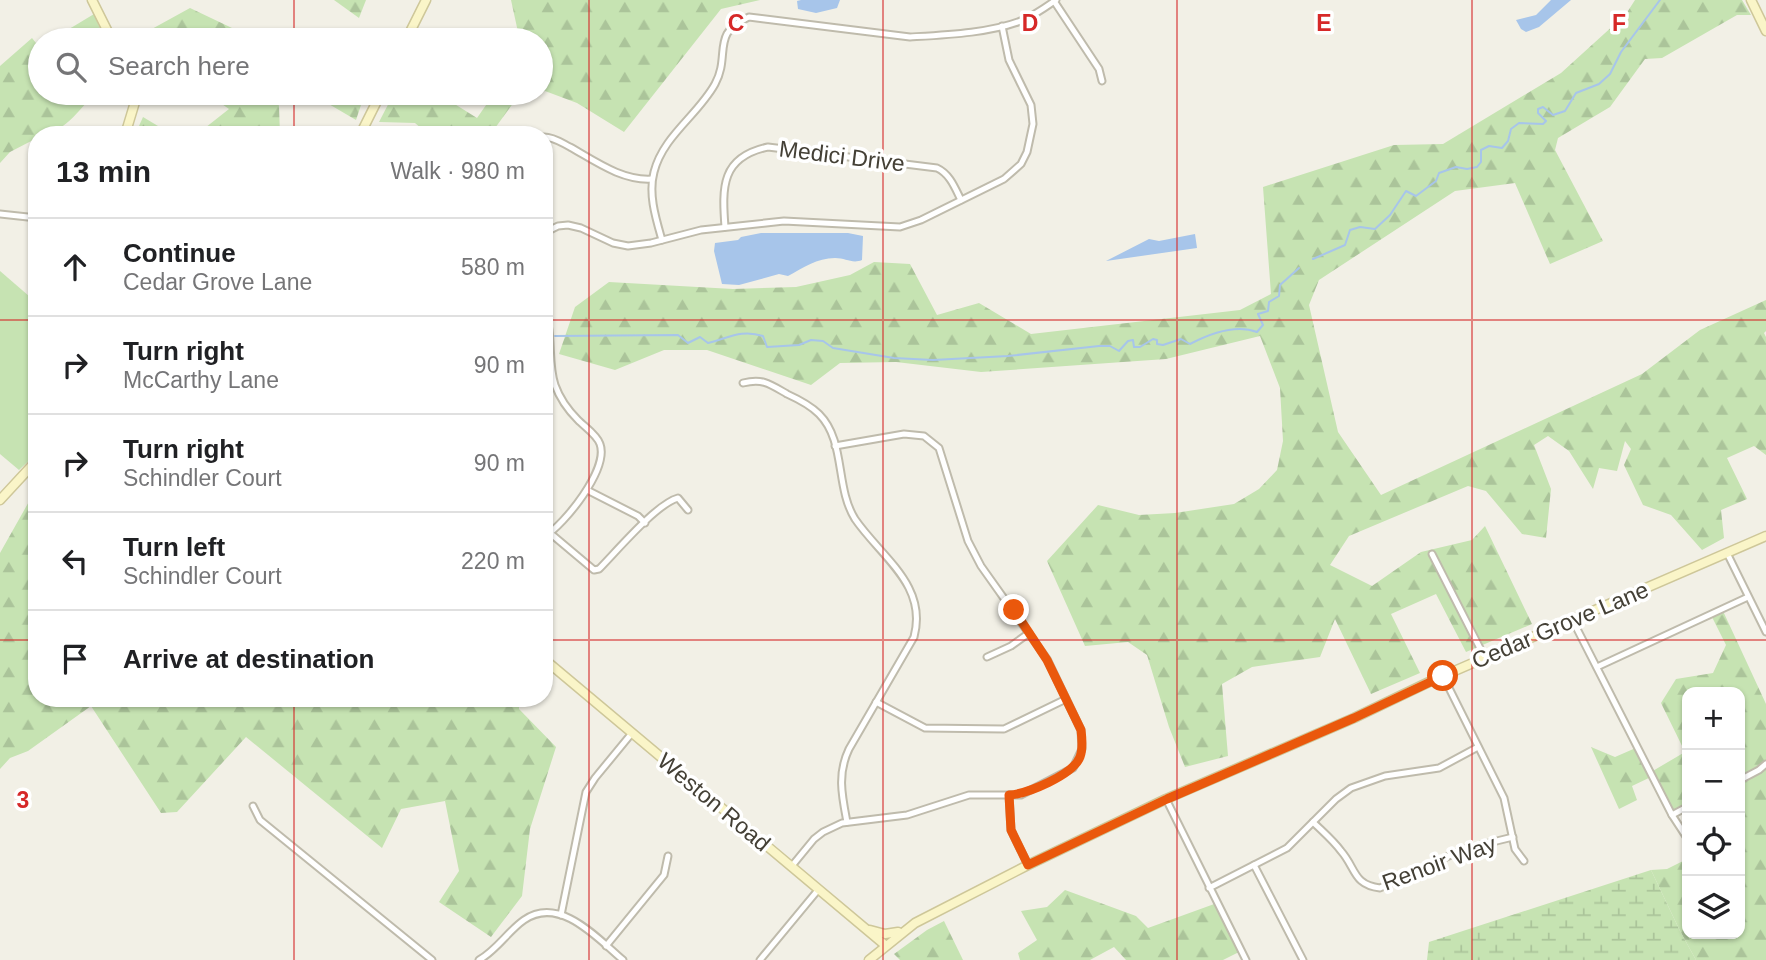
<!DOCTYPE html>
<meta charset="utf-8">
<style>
body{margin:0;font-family:Arial,sans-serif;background:#f2f2f2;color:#202124}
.controls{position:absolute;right:21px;bottom:21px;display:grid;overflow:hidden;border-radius:14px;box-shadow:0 2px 5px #0004}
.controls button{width:63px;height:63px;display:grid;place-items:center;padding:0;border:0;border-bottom:2px solid #e0e0e0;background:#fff;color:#202124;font:35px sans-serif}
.stop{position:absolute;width:21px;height:21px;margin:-16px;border:5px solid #ea580c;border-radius:50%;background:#fff}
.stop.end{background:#ea580c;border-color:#fff;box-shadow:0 2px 7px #0008}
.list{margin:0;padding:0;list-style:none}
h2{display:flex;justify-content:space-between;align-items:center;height:91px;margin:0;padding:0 28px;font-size:30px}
h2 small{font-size:23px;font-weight:400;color:#757577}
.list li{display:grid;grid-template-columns:46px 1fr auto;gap:21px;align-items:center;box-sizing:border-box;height:98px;padding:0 28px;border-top:2px solid #e0e0e0}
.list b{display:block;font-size:26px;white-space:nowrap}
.list p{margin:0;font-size:23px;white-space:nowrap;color:#757577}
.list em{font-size:23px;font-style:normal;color:#757577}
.icon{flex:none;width:38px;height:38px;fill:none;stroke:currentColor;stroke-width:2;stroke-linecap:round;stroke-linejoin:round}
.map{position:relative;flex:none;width:1766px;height:960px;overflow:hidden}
.search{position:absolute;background:#fff;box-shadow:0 2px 5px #0004;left:28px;top:28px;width:525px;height:77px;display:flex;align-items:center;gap:18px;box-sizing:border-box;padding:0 24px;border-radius:38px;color:#757577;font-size:26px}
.panel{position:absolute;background:#fff;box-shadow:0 2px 5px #0004;left:28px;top:126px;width:525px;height:581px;border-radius:28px}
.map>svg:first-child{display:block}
.forest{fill:url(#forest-firs)}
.wetland{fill:url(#wetland-marsh)}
.park{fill:#c6e3b2}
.water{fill:#a7c5ea}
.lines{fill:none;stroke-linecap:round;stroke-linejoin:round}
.stream{stroke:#a7c5ea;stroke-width:2}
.street-casing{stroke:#bfbbac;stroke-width:9}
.secondary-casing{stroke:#cec799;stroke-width:11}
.street{stroke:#fff;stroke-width:5}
.secondary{stroke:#faf5c8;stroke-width:8}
.route{stroke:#ea580c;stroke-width:9}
.grid{fill:none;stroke:#d62828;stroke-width:2;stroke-opacity:0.55}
.labels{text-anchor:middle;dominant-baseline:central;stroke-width:7;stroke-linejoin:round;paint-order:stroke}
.street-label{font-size:23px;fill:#444036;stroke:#fff}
.grid-label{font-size:23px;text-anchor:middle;font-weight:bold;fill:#d62828;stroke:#fff;stroke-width:7;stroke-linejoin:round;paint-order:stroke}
</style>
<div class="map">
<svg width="1766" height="960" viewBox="0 0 1766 960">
<defs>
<pattern id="forest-firs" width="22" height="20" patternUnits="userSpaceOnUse" patternTransform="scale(1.75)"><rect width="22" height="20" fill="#c6e3b2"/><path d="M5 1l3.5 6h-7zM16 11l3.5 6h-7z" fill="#abc49a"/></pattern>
<pattern id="wetland-marsh" width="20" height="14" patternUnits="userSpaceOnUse" patternTransform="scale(1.75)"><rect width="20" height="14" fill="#c6e3b2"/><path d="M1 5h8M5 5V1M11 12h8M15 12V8" fill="none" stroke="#abc49a"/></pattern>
</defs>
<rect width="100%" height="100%" fill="#f2f0e6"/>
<!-- forest -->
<g class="forest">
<path d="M334,0H366L359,18Z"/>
<path d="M511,0H760L721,9L624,132L577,103L545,91L541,92V40H512L518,32Z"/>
<path d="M1635,0H1742L1751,15H1737L1662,58L1645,59L1610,107L1558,138L1555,150L1603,241L1550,264L1515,183L1455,191L1319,280L1309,305L1338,432L1381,495L1642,374L1700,330L1766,300V331L1764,333L1766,337V455L1754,446L1727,458L1747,499L1721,510L1724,538L1702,550L1671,515L1643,505L1624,465L1631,449L1625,441L1617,471L1599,468L1593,489L1569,451L1548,436L1534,445L1551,489L1546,538L1522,534L1486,491L1468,486L1349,536L1330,565L1372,586L1421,552L1472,540L1485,526L1532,624L1466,652L1436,594L1391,614L1420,673L1371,694L1335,619L1320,657L1252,667L1222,684L1228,756L1185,767L1169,727L1147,655L1128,642L1085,646L1047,561L1098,505L1139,515L1175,513L1234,504L1259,489L1277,470L1283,441L1280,388L1260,336L1166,359L981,372L896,362L840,363L811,385L707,350H664L615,370L559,354L575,307L609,282L733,289L796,287L850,275L874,262L910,264L937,315L979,303L1031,334L1240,310L1271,294L1263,187L1394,145L1443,144L1561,73L1626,14Z"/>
<path d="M190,8L253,38L263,40H155L150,30Z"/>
<path d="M94,14L105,40H51Z"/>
<path d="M32,38L40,48V93H95C79,110 63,135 37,135V138L10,152L0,163V66Z"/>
<path d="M139,93H193L140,101Z"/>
<path d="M206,93H274L279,106L280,135H196L229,109Z"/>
<path d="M310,93H365L356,120Z"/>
<path d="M394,93H437L477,118L493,95L492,93H534L519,95L490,135H429L415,123L379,122Z"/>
<path d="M143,117L173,135H135Z"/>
<path d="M37,481V698H227L231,703L261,707L270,698H519V709L556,747L530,829L522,896L491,937L439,902L459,871L445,801L401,809L382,848L246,737L177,812L161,813L91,706L28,751L10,758L0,769V553L31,498Z"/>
<path d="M1723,611L1766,704V960H1696L1680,931L1651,870L1667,869L1687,859V934H1740V692H1687V803L1672,813L1653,776L1632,786L1637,800L1619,809L1591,747L1615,757L1638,747L1651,772L1685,752L1661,703L1676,679L1713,673L1726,645L1712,617Z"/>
<path d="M1065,890L1136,916L1148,928L1217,903L1241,951L1223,960H1126L1114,947L1090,960H1020L1018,953L1037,940L1021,911L1047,907Z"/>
<path d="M944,921L963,960H900L894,954L927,930Z"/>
</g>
<!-- wetland -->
<path class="wetland" d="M1651,870L1680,931L1696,960H1427L1429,942Z"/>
<!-- park -->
<path class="park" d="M0,271L37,303V453L19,470L0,454Z"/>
<!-- water -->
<g class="water">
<path d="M801,0H840L837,8L816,13L798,9L797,1Z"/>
<path d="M1551,0H1571L1539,27L1526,32L1521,29L1516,20L1536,15Z"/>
<path d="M761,233H848L863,236L862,260C852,264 846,258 835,258C817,258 803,268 788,276L779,274L739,285L722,284L714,251L715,243L738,240L741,237Z"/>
<path d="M1195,234L1197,248L1106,261L1149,239L1159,241Z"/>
</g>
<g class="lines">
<!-- stream -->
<g class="stream">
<path d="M1313,259L1345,245L1350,230L1360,227L1375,229L1390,215L1406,191L1416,196L1436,181L1439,173L1456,167L1467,169L1477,167L1481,162V150L1489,146L1502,148L1508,141L1511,129L1519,123L1543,124L1546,121L1538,113V109L1543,107L1553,115L1565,111L1576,93L1599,84L1610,74L1621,52L1660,0"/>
<path d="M555,336L678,335L688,343L700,337L708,343C729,338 741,329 763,336L767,347L799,345L811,340L823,341L833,348L894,358L933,360L1008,356L1099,346H1110L1119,351L1128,341L1133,340L1134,347H1140L1153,339L1157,340V344L1163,345L1181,339L1190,344C1209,334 1236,324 1257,332L1263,325L1258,314L1268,311L1269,302L1279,296L1280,285L1299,268"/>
</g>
<!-- street casing -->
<g class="street-casing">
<g id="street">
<path d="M1054,1L1099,69L1102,81"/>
<path d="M544,137C554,137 562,143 570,147C595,161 622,181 652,179"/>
<path d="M0,214L37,218"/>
<path d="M725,227C722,187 721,157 768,147L937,168C950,174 955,188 961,200"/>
<path d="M544,233L558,226L568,225L581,228L613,243L628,246L651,243L701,230L784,221L900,227L921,220L1004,179L1021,164L1027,152L1033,124L1031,105L1009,60L1002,26"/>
<path d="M662,240C656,219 648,194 654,172C663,136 698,115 715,84C731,55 710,33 749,17L910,37C944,35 992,33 1023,20C1035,15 1046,7 1056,0"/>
<path d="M544,311C554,334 547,361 555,385C560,399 568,410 578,420C585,427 597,435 600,444C609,469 565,524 544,537"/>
<path d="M743,383C763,378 770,384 787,394C798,399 810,405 819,414C846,441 835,487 855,519C881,557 928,585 914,637L849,749C837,774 842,796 847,822"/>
<path d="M587,490L638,516L645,523"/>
<path d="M550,533L594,570L599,569C616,552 656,504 678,498L688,510"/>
<path d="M1727,553L1766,632"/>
<path d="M1432,554L1485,658"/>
<path d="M1573,621L1672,815L1687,838"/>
<path d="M987,657L1011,646L1029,633"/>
<path d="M1597,667L1748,597"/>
<path d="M1443,676L1504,798L1515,849L1524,861"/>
<path d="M876,702L925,728L1004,729L1066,699"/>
<path d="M1740,780L1759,770L1766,764"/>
<path d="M1009,795L1011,830L1028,865"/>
<path d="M1166,799L1246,960"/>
<path d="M253,806L260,820L432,960"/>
<path d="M1672,815L1687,807"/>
<path d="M1313,822C1322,831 1333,840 1341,851C1356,868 1353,885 1380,888L1464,849L1513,837"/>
<path d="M1254,865L1303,960"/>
<path d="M791,867L814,839L823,832L842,823L907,815L969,795H1021L1073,768L1082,749L1081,730L1047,659L981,566L968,541L939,448L924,436L904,434L835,446"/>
<path d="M1209,888L1287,848L1336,799L1351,788L1385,776L1439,768L1478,747"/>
<path d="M561,915L586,792L595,778L632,733"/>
<path d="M606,946L664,875L668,856"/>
<path d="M479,960C497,950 508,931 524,920C560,895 598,939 623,960"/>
<path d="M760,960L818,890"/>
</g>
</g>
<!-- secondary casing -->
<g class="secondary-casing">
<g id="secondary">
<path d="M92,0L112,40"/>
<path d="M1751,0L1766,31"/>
<path d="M406,40L426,0"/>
<path d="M125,135L135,102V93"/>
<path d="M360,135L381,93"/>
<path d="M0,500L37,460"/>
<path d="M544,659L885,945"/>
<path d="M870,930L885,934L898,932"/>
<path d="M869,960L915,923L1028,865L1166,799L1354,718L1429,682L1766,536"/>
</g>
</g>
<!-- street -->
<use href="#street" class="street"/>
<!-- secondary -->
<use href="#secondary" class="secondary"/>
</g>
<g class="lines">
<!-- route -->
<path class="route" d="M1014,610L1047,660L1081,730C1082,738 1083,749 1080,757C1073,775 1027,794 1009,795L1011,830L1028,865L1167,799L1354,718L1443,676"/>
</g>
<!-- grid -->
<path class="grid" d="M294,0V40M589,0V960M883,0V960M1177,0V960M1472,0V960M294,93V135M0,320H37M544,320H1766M0,640H37M544,640H1766M294,698V960"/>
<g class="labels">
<!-- street labels -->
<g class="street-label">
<text transform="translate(842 156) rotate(7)">Medici Drive</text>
<text transform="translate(1560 625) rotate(-23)">Cedar Grove Lane</text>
<text transform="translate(714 802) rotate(40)">Weston Road</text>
<text transform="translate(1439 863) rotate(-20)">Renoir Way</text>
</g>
</g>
<g class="grid-label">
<text x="736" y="31">C</text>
<text x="1030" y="31">D</text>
<text x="1324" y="31">E</text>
<text x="1619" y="31">F</text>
<text x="23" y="808">3</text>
</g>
</svg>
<div class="controls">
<button>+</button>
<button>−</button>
<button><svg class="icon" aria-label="locate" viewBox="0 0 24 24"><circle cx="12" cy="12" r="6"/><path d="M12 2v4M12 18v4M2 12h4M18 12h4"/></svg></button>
<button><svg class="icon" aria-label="layers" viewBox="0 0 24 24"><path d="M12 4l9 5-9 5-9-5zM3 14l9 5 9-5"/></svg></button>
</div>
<div class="stop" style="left:1443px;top:676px"></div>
<div class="stop end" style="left:1014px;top:610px"></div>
<div class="search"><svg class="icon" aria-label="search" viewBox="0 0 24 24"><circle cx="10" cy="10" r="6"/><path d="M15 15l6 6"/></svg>Search here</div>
<section class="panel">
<h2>13 min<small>Walk · 980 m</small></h2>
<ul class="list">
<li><svg class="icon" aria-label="ahead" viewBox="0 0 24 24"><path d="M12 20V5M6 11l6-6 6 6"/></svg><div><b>Continue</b><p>Cedar Grove Lane</p></div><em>580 m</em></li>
<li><svg class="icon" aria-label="right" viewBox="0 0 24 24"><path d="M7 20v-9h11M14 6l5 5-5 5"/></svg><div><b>Turn right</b><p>McCarthy Lane</p></div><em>90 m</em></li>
<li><svg class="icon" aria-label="right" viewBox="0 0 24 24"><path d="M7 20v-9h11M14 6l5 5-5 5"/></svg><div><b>Turn right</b><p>Schindler Court</p></div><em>90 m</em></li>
<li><svg class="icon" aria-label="left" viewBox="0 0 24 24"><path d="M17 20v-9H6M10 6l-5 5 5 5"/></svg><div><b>Turn left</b><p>Schindler Court</p></div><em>220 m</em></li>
<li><svg class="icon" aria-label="arrive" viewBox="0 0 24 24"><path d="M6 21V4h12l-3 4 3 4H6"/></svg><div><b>Arrive at destination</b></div></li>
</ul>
</section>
</div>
